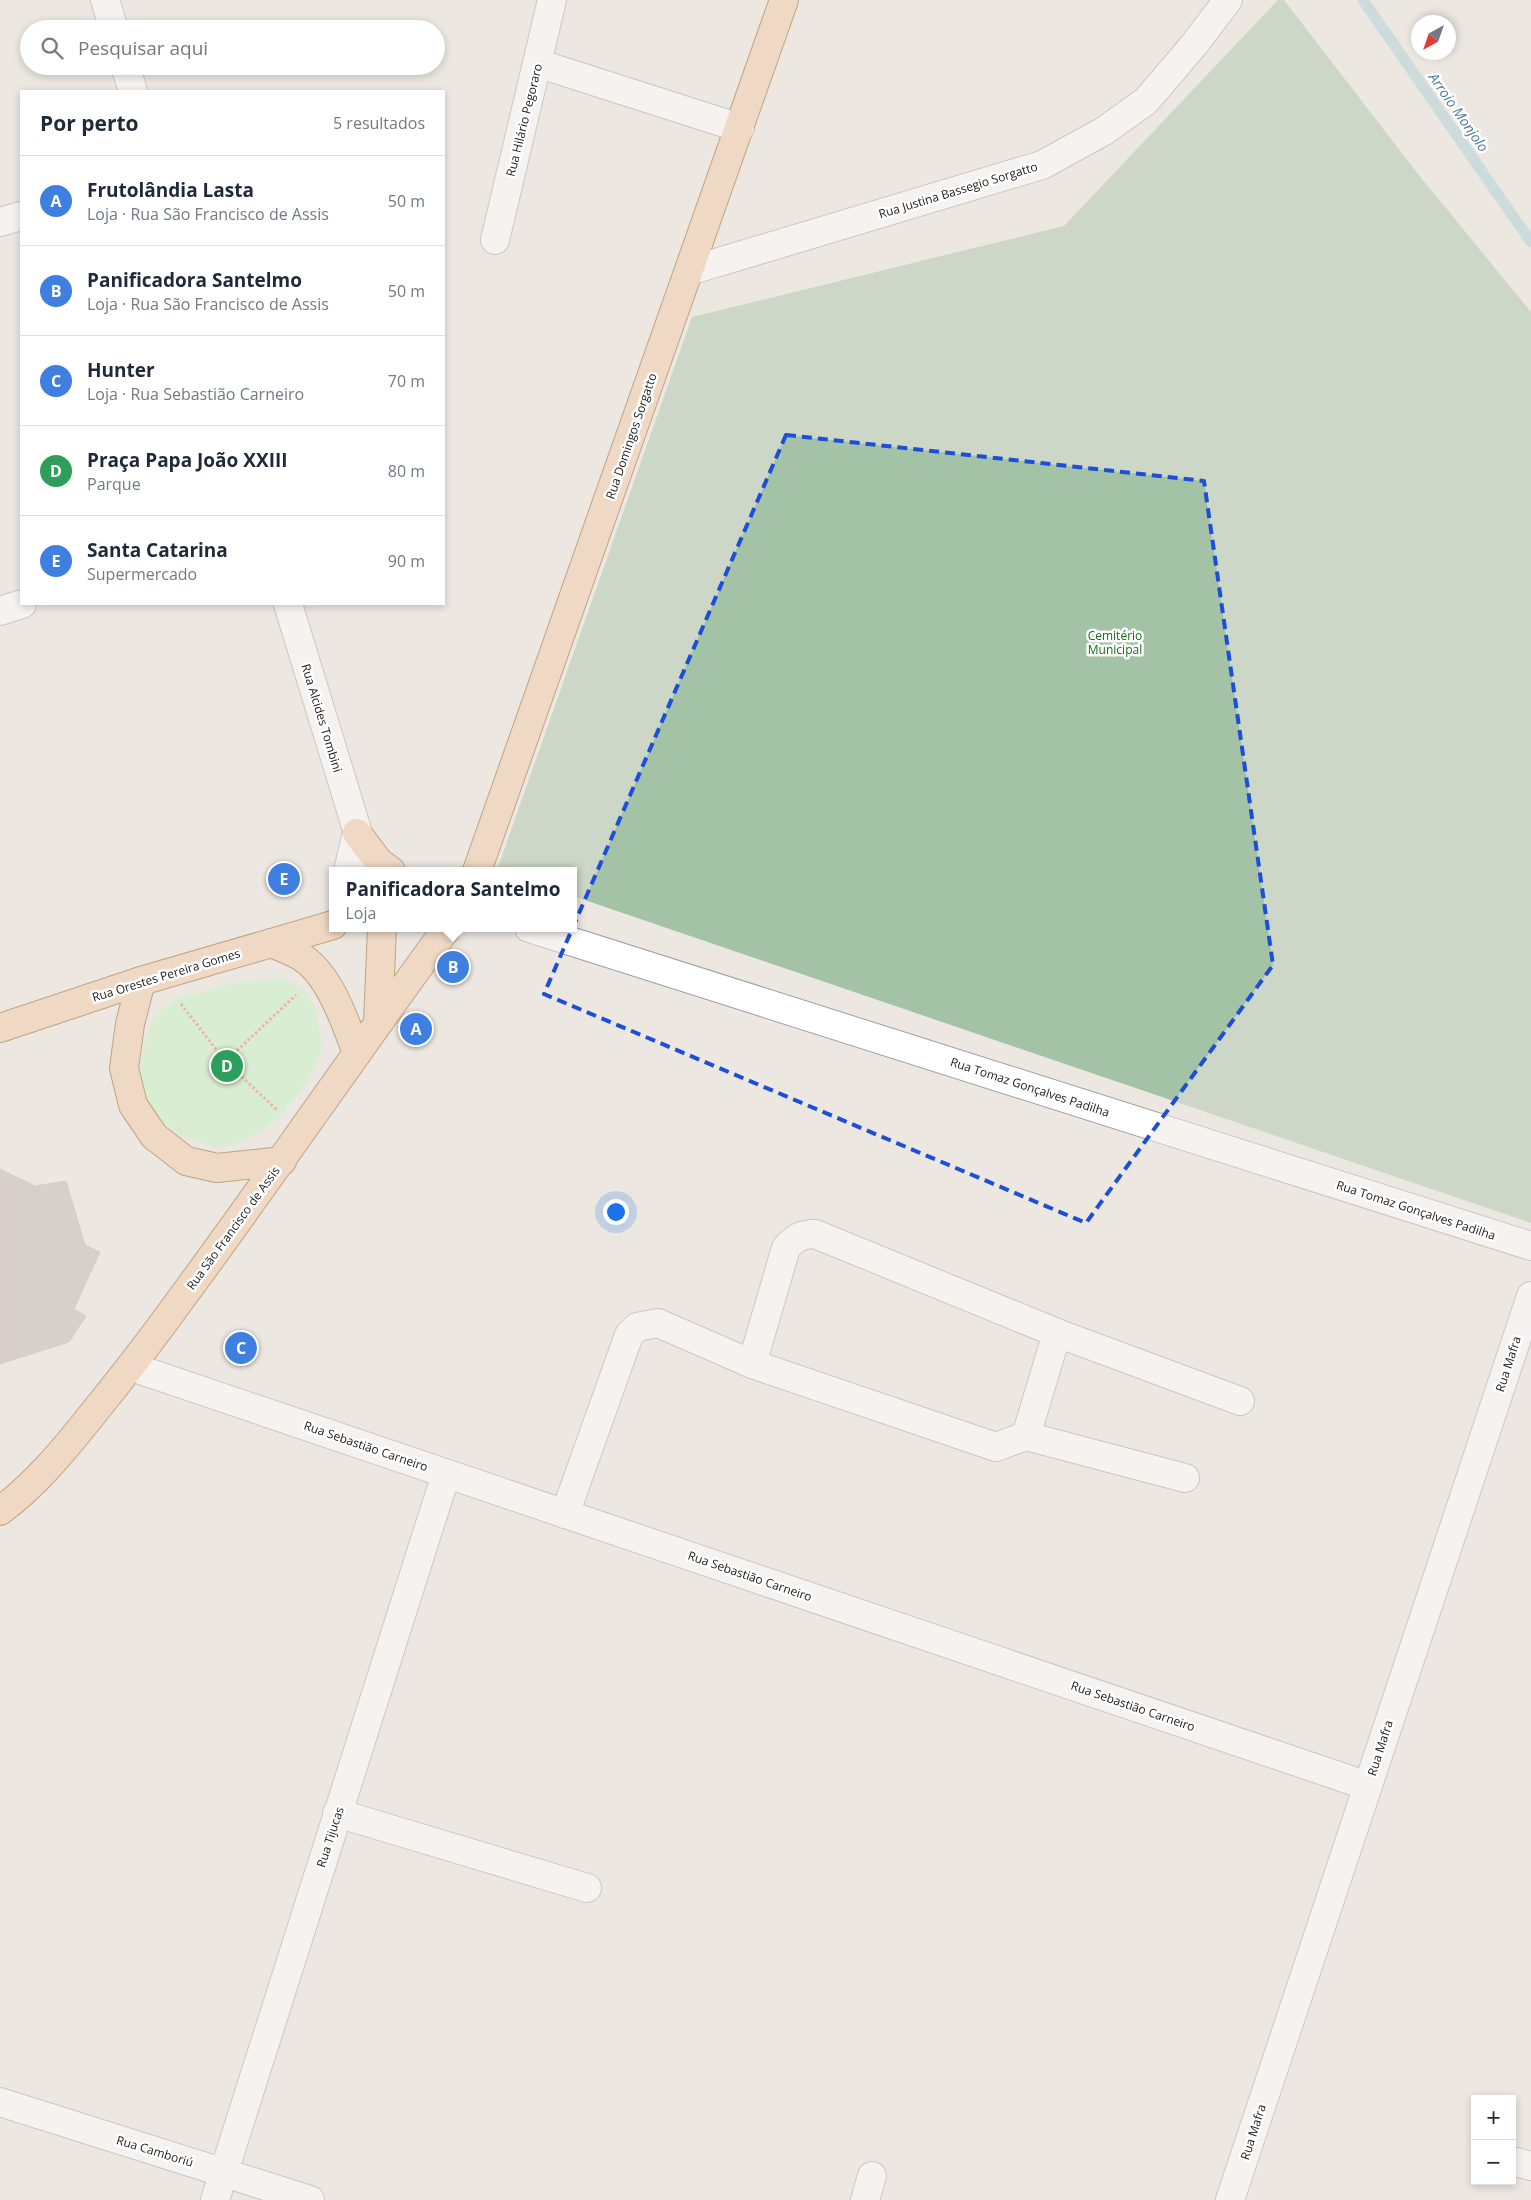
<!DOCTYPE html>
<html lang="pt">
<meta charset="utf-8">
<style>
body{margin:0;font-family:"Open Sans",sans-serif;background:#f6f6f7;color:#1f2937}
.controls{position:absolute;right:15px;bottom:15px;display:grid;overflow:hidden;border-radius:0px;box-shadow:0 2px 8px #0003}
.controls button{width:45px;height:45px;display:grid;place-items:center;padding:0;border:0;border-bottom:1px solid #e0e1e3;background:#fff;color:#1f2937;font:25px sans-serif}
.compass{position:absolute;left:1411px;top:15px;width:45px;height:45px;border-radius:50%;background:#fff;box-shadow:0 2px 8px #0003;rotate:220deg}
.you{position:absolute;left:615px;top:1211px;width:18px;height:18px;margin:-12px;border:4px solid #fff;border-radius:50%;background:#1a73e8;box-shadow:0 0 0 8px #1a73e833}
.badge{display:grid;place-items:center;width:32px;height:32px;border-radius:50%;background:#d93025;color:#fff;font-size:16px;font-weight:700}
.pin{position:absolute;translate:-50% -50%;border:2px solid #fff;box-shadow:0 1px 5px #0006}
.popup{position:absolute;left:329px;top:867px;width:248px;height:65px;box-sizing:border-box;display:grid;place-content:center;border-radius:0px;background:#fff;filter:drop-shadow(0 1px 4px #0005);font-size:16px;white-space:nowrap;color:#747a83}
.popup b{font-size:19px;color:#1f2937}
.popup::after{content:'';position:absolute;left:50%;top:100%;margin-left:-10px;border:10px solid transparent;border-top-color:#fff}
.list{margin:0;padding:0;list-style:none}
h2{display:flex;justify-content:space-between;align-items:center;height:65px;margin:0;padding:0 20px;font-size:21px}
h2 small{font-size:16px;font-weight:400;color:#747a83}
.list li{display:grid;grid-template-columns:32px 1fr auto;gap:15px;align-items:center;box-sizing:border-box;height:90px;padding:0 20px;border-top:1px solid #e0e1e3}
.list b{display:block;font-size:19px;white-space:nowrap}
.list p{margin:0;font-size:16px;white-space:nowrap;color:#747a83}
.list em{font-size:16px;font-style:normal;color:#747a83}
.icon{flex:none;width:28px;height:28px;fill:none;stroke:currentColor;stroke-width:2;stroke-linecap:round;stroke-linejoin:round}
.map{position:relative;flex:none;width:1531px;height:2200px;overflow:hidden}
.search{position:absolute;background:#fff;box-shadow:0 2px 8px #0003;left:20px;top:20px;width:425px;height:55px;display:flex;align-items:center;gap:12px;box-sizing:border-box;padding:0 18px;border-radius:28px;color:#747a83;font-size:19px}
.panel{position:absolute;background:#fff;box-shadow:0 2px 8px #0003;left:20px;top:90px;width:425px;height:515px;border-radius:0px}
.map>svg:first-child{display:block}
.cemetery{fill:#a4c3a6}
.park{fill:#c1f4c0}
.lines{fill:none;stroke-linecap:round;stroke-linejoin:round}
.stream{stroke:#a5cfd6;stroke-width:11}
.building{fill:#bcb3ae;stroke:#bcada5}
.minor-casing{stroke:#9f9f9f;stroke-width:30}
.major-casing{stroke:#86520c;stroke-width:30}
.path{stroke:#ed7271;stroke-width:3;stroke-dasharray:2.5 2.5;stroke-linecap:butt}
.minor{stroke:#fff;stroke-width:28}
.major{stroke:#f3c79f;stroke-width:28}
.marked{fill:none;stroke:#1d4ed8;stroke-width:4;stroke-dasharray:10 6;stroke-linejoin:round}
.labels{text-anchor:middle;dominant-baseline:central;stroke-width:5;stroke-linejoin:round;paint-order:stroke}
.street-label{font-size:12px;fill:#1b1b1b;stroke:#fff}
.park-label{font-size:12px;fill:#146e14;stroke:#fff}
.water-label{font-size:14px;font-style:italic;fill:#4d7a9a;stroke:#fff}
</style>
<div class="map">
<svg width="1531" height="2200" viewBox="0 0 1531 2200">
<rect width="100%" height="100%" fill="#ece7e1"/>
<!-- cemetery -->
<path class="cemetery" d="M1278,0H1284L1418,174L1531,312V1223L573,896V871L497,870L692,317L1064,226Z"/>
<!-- park -->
<path class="park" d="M280,977L303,988L317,1011L322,1050L308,1081L282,1114L268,1127L242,1142L220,1148L180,1137L150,1110L139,1082L142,1051L153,1018L177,998L235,983Z"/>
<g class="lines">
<!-- stream -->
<path class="stream" d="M1363,0L1531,242"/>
</g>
<!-- building -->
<path class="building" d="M0,1169L35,1186L66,1181L85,1245L100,1252L74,1309L86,1316L69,1342L0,1364Z"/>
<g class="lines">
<!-- minor casing -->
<g class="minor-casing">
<g id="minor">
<path d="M105,0L114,29"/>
<path d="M537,63L740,128"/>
<path d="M125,66L133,91"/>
<path d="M0,222L21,216"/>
<path d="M495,240L552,0"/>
<path d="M689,271L1042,165L1104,131L1146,101L1193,46L1228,0"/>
<path d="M288,604L365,856"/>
<path d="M0,611L22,604"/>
<path d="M348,871L357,833"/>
<path d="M529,928L1531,1246"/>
<path d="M752,1364L786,1248C795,1238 801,1234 815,1234L1057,1333L1240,1401"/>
<path d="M132,1367L1368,1786"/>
<path d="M1026,1436L1057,1333"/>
<path d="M565,1514L629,1335L637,1327L658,1323L752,1364L996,1447L1026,1436L1185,1478"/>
<path d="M337,1813L587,1888"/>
<path d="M0,2102L310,2200"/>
<path d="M1517,2162L1531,2166"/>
<path d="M215,2200L446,1474"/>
<path d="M865,2200L872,2176"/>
<path d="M1230,2200L1531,1296"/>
</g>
</g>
<!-- major casing -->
<g class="major-casing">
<g id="major">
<path d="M357,833L379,862L391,871"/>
<path d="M477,871L784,0"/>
<path d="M271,943C281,947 291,951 300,956C330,974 345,1022 357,1053"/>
<path d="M141,981L130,1024L124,1068L133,1105L154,1136L186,1161L217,1168L282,1161"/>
<path d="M378,1023L382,928"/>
<path d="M0,1028L141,981L333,925"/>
<path d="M0,1511C35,1485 64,1450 91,1416C122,1378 152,1339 181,1299C271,1177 357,1051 447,928"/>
</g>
</g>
<!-- path -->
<g class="path">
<path d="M181,1004L225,1061L277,1110"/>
<path d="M226,1061L296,995"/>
</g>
<!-- minor -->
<use href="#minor" class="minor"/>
<!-- major -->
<use href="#major" class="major"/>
</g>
<!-- marked area -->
<path d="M0 0H1531V2200H0ZM786,435L1204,481L1273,965L1086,1223L544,994Z" fill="#ece7e1" fill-opacity=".55" fill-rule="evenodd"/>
<path class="marked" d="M786,435L1204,481L1273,965L1086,1223L544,994Z"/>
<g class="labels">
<!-- street labels -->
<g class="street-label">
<text transform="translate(524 120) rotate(-76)">Rua Hilário Pegoraro</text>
<text transform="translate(958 190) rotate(-17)">Rua Justina Bassegio Sorgatto</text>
<text transform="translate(631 436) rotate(-71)">Rua Domingos Sorgatto</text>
<text transform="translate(322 718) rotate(73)">Rua Alcides Tombini</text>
<text transform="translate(166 975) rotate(-17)">Rua Orestes Pereira Gomes</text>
<text transform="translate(1030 1087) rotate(18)">Rua Tomaz Gonçalves Padilha</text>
<text transform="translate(1416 1210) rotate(18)">Rua Tomaz Gonçalves Padilha</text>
<text transform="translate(233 1228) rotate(-54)">Rua São Francisco de Assis</text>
<text transform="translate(1508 1364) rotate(-72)">Rua Mafra</text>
<text transform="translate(366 1446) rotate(19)">Rua Sebastião Carneiro</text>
<text transform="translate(750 1576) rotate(19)">Rua Sebastião Carneiro</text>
<text transform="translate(1133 1706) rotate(19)">Rua Sebastião Carneiro</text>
<text transform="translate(1380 1748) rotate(-72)">Rua Mafra</text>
<text transform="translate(330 1837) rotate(-72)">Rua Tijucas</text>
<text transform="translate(1253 2132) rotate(-72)">Rua Mafra</text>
<text transform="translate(155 2151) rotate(17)">Rua Camboriú</text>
</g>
<!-- park labels -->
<g class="park-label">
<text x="1115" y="635">Cemitério<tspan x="1115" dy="14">Municipal</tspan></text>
</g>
<!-- water labels -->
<g class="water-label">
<text transform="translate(1459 112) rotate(55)">Arroio Monjolo</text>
</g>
</g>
</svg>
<div class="controls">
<button>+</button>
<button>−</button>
</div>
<svg class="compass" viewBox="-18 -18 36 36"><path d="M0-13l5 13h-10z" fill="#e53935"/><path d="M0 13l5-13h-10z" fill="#747a83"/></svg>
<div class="you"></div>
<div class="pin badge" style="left:416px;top:1029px;background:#3f7fe0">A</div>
<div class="pin badge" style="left:453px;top:967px;background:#3f7fe0">B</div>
<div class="popup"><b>Panificadora Santelmo</b>Loja</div>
<div class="pin badge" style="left:241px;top:1348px;background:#3f7fe0">C</div>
<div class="pin badge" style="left:227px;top:1066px;background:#2e9e5b">D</div>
<div class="pin badge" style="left:284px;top:879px;background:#3f7fe0">E</div>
<div class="search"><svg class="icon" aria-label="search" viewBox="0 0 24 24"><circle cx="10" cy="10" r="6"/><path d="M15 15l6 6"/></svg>Pesquisar aqui</div>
<section class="panel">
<h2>Por perto<small>5 resultados</small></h2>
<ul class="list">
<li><span class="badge" style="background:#3f7fe0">A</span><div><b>Frutolândia Lasta</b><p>Loja · Rua São Francisco de Assis</p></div><em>50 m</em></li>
<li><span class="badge" style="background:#3f7fe0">B</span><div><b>Panificadora Santelmo</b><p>Loja · Rua São Francisco de Assis</p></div><em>50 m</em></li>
<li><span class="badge" style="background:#3f7fe0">C</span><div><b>Hunter</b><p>Loja · Rua Sebastião Carneiro</p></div><em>70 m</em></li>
<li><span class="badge" style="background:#2e9e5b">D</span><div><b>Praça Papa João XXIII</b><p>Parque</p></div><em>80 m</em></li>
<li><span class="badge" style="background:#3f7fe0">E</span><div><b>Santa Catarina</b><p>Supermercado</p></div><em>90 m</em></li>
</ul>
</section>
</div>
